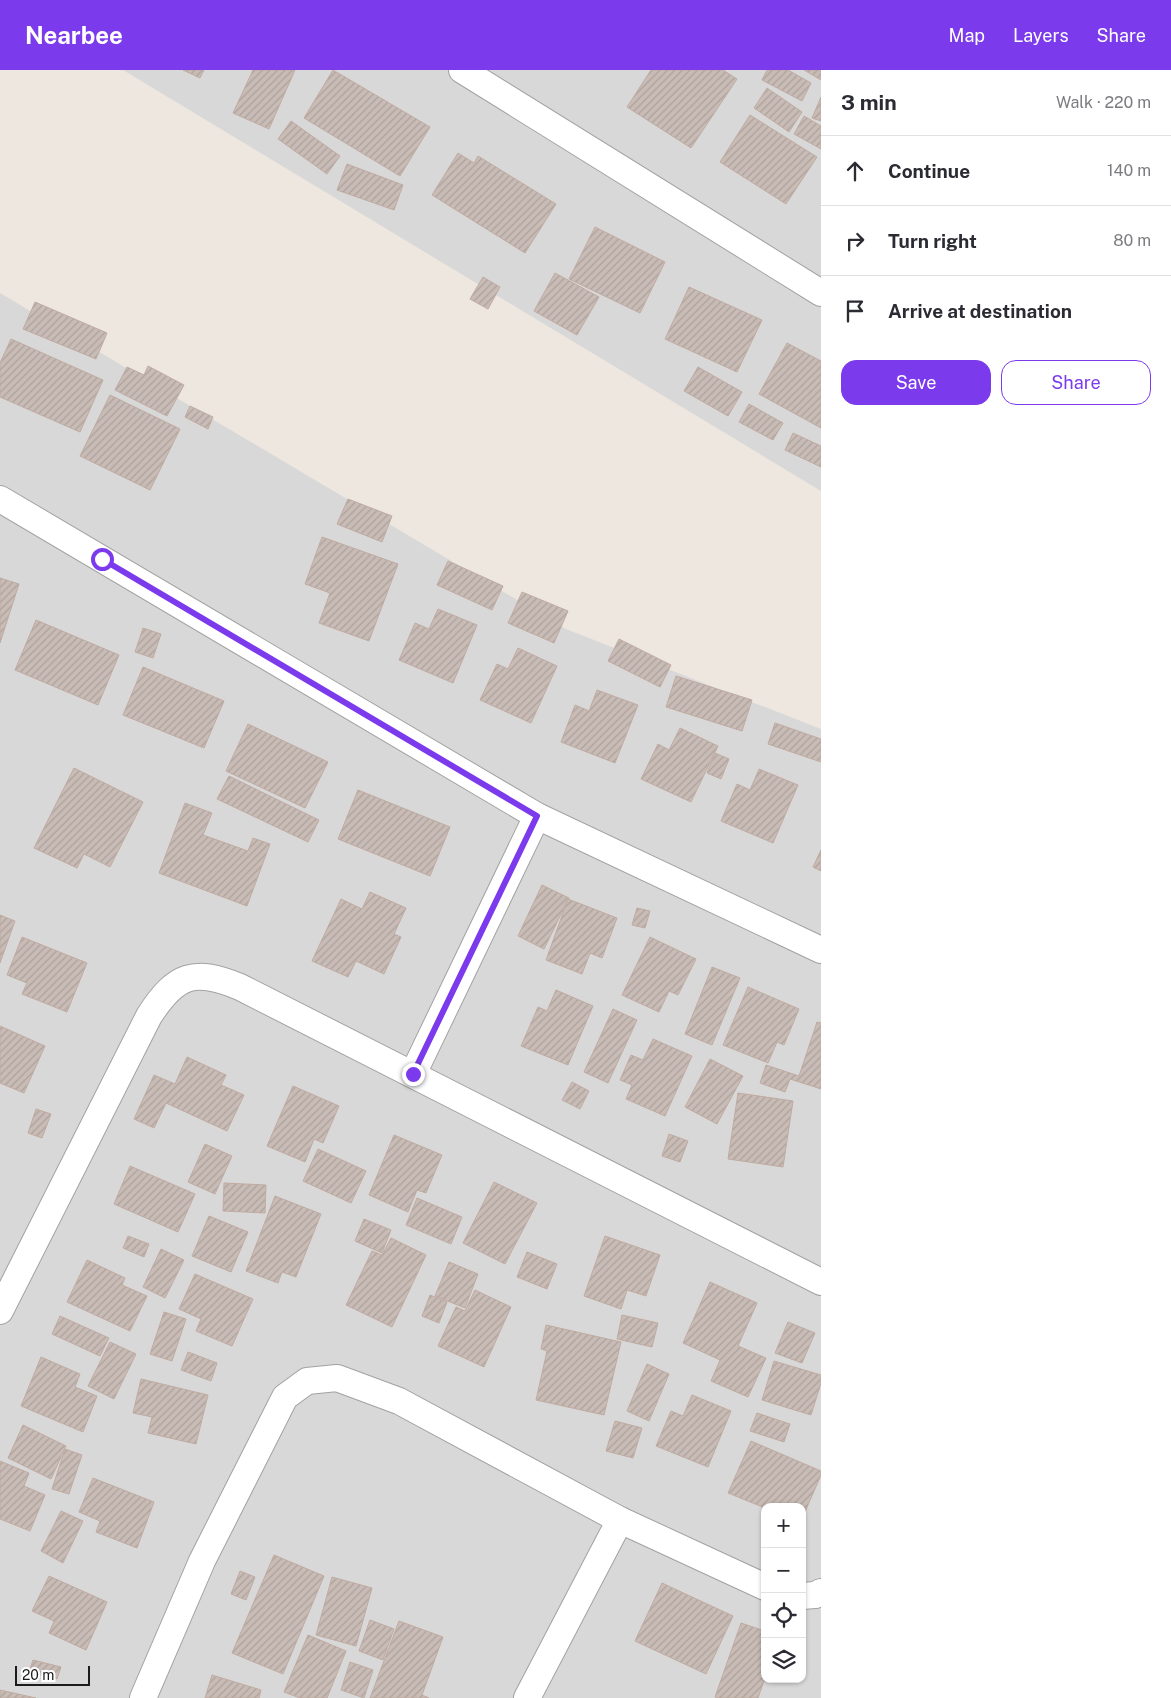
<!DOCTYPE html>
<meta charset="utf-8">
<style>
body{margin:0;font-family:"Public Sans",sans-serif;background:#f7f7f7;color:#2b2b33}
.controls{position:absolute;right:15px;bottom:15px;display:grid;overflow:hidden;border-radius:10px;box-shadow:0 1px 4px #0004}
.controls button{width:45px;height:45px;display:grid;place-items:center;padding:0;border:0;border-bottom:1px solid #e1e1e2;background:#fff;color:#2b2b33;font:25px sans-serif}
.scale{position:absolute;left:15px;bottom:12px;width:75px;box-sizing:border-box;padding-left:5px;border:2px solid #1b1b1b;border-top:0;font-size:14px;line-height:18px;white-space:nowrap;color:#1b1b1b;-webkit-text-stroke:4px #fff;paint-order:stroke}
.stop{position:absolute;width:15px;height:15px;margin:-11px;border:4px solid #7c3aed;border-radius:50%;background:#fff}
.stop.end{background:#7c3aed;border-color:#fff;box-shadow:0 1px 5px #0008}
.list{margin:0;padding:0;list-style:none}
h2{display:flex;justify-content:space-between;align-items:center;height:65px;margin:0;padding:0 20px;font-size:21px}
h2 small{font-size:16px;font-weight:400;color:#7c7c81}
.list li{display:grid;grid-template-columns:32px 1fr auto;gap:15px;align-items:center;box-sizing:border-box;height:70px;padding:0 20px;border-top:1px solid #e1e1e2}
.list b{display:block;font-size:19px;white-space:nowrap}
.list em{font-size:16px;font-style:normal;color:#7c7c81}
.actions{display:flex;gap:10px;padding:15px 20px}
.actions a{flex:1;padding:11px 0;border:1px solid #7c3aed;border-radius:15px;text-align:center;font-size:18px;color:#7c3aed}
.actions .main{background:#7c3aed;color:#fff}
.icon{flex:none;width:28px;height:28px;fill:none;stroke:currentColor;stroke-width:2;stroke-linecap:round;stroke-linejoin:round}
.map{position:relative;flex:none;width:821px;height:1628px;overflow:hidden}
header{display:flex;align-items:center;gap:30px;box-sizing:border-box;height:70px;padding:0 25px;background:#7c3aed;color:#fff}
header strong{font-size:24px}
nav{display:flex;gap:28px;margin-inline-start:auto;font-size:18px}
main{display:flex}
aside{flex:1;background:#fff}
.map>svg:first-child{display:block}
.residential{fill:#d9d8d8;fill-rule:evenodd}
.building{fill:url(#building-hatch);stroke:#c0aba1}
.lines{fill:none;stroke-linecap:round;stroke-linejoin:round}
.minor-casing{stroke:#a2a2a2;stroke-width:28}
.minor{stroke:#fff;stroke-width:26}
.route{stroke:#7c3aed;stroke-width:6}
</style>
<header>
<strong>Nearbee</strong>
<nav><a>Map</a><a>Layers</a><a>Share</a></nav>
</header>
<main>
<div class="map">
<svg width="821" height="1628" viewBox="0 0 821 1628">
<defs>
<pattern id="building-hatch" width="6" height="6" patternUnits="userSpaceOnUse" patternTransform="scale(1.25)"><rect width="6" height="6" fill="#c9bcb6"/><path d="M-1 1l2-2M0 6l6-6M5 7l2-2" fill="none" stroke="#aca19c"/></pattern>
</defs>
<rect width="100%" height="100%" fill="#eee7df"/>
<!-- residential -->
<g class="residential">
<path d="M123,0H821V421Z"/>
<path d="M0,223L566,559L821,659V1628H0ZM765,1437H802V1609H765Z"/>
</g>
<!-- building -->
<g class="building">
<path d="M183,0H204L200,8Z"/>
<path d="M253,0H295L269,59L233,43Z"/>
<path d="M333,0L430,57L400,106L304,48Z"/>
<path d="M651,0H723L737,9L691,78L627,37Z"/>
<path d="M767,0H788L811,13L802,31L762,10Z"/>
<path d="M804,0H821V10Z"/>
<path d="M767,18L802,42L789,62L754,38Z"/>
<path d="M821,27V51L812,48Z"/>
<path d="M750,45L817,87L786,134L720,92Z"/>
<path d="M804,46L821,56V79L794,64Z"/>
<path d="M291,51L340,86L327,104L278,69Z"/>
<path d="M458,83L474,93L478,86L556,134L525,183L432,125Z"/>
<path d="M347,94L403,115L394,140L337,120Z"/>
<path d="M595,157L665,192L640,243L569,209Z"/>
<path d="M555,203L599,227L577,265L534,241Z"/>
<path d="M483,207L500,217L488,239L470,229Z"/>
<path d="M689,217L762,250L737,302L665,269Z"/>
<path d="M35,232L107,263L96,289L23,259Z"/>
<path d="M11,269L103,310L80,362L0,327V293Z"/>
<path d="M787,273L821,291V358L759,324Z"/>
<path d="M148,296L184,315L167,346L115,320L127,297L144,305Z"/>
<path d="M698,297L742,322L728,346L684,321Z"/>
<path d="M110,325L180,359L150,420L80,386Z"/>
<path d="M749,334L783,353L773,370L739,352Z"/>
<path d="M190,336L213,347L208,359L185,347Z"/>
<path d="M793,363L821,376V397L785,380Z"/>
<path d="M348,429L392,446L382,472L337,454Z"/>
<path d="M322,467L398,494L369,571L319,553L330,523L305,514Z"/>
<path d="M448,491L503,516L492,540L437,515Z"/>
<path d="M0,508L19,514L0,573Z"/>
<path d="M522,522L568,541L554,573L508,553Z"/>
<path d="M438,539L477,555L453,613L399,590L415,553L429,559Z"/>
<path d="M36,550L119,585L98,635L15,600Z"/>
<path d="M143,558L161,564L153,588L135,582Z"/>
<path d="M619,569L671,595L660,617L608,591Z"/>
<path d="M518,578L557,596L531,653L480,630L497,594L508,599Z"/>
<path d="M143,597L224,631L204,678L123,645Z"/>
<path d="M676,606L752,630L742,661L666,637Z"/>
<path d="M597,620L638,635L615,693L561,672L575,635L589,641Z"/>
<path d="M775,653L821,669V692L768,674Z"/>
<path d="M248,654L328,692L305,738L226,701Z"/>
<path d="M680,658L718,676L691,732L641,709L658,674L669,680Z"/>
<path d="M715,683L729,689L721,709L707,703Z"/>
<path d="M74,698L143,732L110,797L84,784L77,798L34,778Z"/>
<path d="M759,699L798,715L773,773L721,751L737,714L750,720Z"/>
<path d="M229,706L319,750L308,772L217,729Z"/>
<path d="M358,720L450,757L430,806L338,769Z"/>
<path d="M185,733L212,743L203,765L248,781L253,768L270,774L247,836L159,803Z"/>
<path d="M821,780V801L813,797Z"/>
<path d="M542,815L569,828L544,879L518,866Z"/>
<path d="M370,822L406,838L394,864L401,867L384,904L356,891L348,907L312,891L341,829L362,839Z"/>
<path d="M568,829L617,848L602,888L590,883L582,904L546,890Z"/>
<path d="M637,838L650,841L645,858L632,855Z"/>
<path d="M0,845L15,851L0,893Z"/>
<path d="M22,867L87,893L67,942L22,924L27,913L7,905Z"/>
<path d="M650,867L696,889L678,925L669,921L659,942L622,925Z"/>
<path d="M712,897L740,908L712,975L685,964Z"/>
<path d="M748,917L799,939L784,975L777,972L768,993L723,975Z"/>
<path d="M556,920L593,936L568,995L521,976L538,937L547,941Z"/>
<path d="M613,939L637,950L608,1013L584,1002Z"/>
<path d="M817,952L821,953V1019L790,1009L785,1022L760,1013L766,995L799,1006Z"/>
<path d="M0,956L45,976L24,1023L0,1013Z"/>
<path d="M653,969L692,986L665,1046L626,1029L632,1015L620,1010L631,985L643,990Z"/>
<path d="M187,987L226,1005L221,1015L244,1025L227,1061L166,1033L154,1058L134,1049L154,1005L175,1014Z"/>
<path d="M710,989L743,1006L717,1054L685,1037Z"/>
<path d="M572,1012L589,1021L580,1039L562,1030Z"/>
<path d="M293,1016L339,1036L323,1073L314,1069L305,1092L267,1076Z"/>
<path d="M738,1023L793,1031L783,1097L728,1089Z"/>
<path d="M36,1039L51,1044L42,1068L28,1063Z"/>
<path d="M669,1064L688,1071L680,1092L662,1086Z"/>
<path d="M394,1065L442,1085L426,1123L417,1120L408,1142L369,1125Z"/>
<path d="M205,1074L232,1086L215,1124L188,1112Z"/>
<path d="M318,1079L366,1101L351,1133L303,1111Z"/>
<path d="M130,1096L195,1124L178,1162L114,1134Z"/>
<path d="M494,1112L537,1133L505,1194L463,1173Z"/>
<path d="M224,1113L266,1115L265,1143L223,1141Z"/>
<path d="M275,1126L321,1144L296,1207L282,1202L278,1213L246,1201Z"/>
<path d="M417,1128L462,1147L451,1174L406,1155Z"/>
<path d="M209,1146L248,1162L231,1202L192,1186Z"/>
<path d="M364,1149L391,1160L382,1183L355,1171Z"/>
<path d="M128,1166L149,1174L144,1187L123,1178Z"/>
<path d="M605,1166L660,1185L646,1226L627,1220L621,1239L584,1226Z"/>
<path d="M391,1168L426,1185L392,1257L346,1235L372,1181L382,1185Z"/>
<path d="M161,1179L184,1190L165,1228L143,1217Z"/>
<path d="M527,1182L557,1194L547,1219L517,1207Z"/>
<path d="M87,1190L125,1208L122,1215L147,1226L130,1261L67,1232Z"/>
<path d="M449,1192L478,1204L465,1238L435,1226Z"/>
<path d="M195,1204L253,1229L232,1276L196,1261L201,1249L179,1239Z"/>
<path d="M710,1212L757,1233L738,1276L766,1288L748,1327L711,1311L720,1290L683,1273Z"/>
<path d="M475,1220L511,1237L484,1297L438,1276L456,1237L465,1241Z"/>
<path d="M430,1225L447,1232L439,1253L422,1246Z"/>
<path d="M164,1242L186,1249L172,1291L150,1284Z"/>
<path d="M622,1245L658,1253L652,1277L617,1269Z"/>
<path d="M60,1246L109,1268L100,1286L52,1264Z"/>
<path d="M788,1252L815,1263L802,1293L775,1283Z"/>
<path d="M546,1255L621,1272L604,1345L536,1330L547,1281L541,1279Z"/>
<path d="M110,1272L136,1284L114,1329L88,1316Z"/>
<path d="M188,1282L217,1293L211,1311L181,1300Z"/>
<path d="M41,1287L80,1304L75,1317L97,1326L83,1362L21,1336Z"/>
<path d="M774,1291L821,1305V1313L811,1345L762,1330Z"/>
<path d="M647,1294L669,1304L649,1351L627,1341Z"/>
<path d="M141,1309L208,1325L196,1374L148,1363L152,1347L133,1343Z"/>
<path d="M692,1325L731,1341L708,1397L656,1376L671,1341L683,1346Z"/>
<path d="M757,1343L790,1354L784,1372L750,1361Z"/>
<path d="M615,1351L642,1358L633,1388L606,1381Z"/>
<path d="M23,1355L66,1376L51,1409L8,1388Z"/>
<path d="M751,1371L821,1401V1405L802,1449V1437H765V1438L728,1423Z"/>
<path d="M65,1379L82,1385L69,1424L52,1419Z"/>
<path d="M0,1391L29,1403L24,1416L45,1425L30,1461L0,1449Z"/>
<path d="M93,1408L154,1432L137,1478L96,1462L100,1451L79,1442Z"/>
<path d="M61,1441L83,1451L63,1493L41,1481Z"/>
<path d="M274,1485L324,1506L283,1604L232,1583Z"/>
<path d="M240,1501L255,1507L246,1530L231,1524Z"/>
<path d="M49,1506L107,1532L86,1580L49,1563L54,1551L32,1541Z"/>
<path d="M332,1507L372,1518L356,1576L316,1565Z"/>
<path d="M662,1513L733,1546L706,1604L635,1571Z"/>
<path d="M370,1550L394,1559L383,1590L359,1581Z"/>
<path d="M399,1551L443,1567L422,1625L429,1628H370Z"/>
<path d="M741,1553L765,1561V1608L758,1628H719L715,1627Z"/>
<path d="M308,1565L346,1581L327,1628H300L284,1622Z"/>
<path d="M33,1590L61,1597L57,1609L29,1602Z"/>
<path d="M350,1592L373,1600L364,1628L341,1620Z"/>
<path d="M212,1605L261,1620L259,1628H205Z"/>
<path d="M0,1620L36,1628H0Z"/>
</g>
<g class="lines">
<!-- minor casing -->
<g class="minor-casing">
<g id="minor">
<path d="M462,0L821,223"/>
<path d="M0,429L537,746L821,880"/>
<path d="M413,1004L537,746"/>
<path d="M0,1241L149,946C176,904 194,898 240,917L821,1212"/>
<path d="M802,1526L815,1525L821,1522"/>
<path d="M143,1628L202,1491L285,1327L307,1311L337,1308L399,1331L620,1450L765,1517"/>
<path d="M527,1628L620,1450"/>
</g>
</g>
<!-- minor -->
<use href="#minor" class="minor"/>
</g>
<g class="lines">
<!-- route -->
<path class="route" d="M102,489L537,746L413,1004"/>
</g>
</svg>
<div class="controls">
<button>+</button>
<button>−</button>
<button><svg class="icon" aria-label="locate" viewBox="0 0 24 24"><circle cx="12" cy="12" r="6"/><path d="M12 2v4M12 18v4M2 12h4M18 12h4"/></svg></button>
<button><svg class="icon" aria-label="layers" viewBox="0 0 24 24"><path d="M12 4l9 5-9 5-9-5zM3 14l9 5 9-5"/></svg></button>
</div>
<div class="scale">20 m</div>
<div class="stop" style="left:102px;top:489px"></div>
<div class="stop end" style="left:413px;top:1004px"></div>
</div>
<aside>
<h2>3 min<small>Walk · 220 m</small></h2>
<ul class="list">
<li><svg class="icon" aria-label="ahead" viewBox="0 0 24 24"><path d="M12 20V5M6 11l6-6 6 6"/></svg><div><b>Continue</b></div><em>140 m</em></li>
<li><svg class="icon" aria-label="right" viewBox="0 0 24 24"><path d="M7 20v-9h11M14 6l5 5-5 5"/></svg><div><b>Turn right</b></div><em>80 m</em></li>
<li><svg class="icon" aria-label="arrive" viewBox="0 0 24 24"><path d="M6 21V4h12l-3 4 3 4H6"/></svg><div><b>Arrive at destination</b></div></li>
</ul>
<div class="actions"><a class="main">Save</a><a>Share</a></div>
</aside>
</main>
